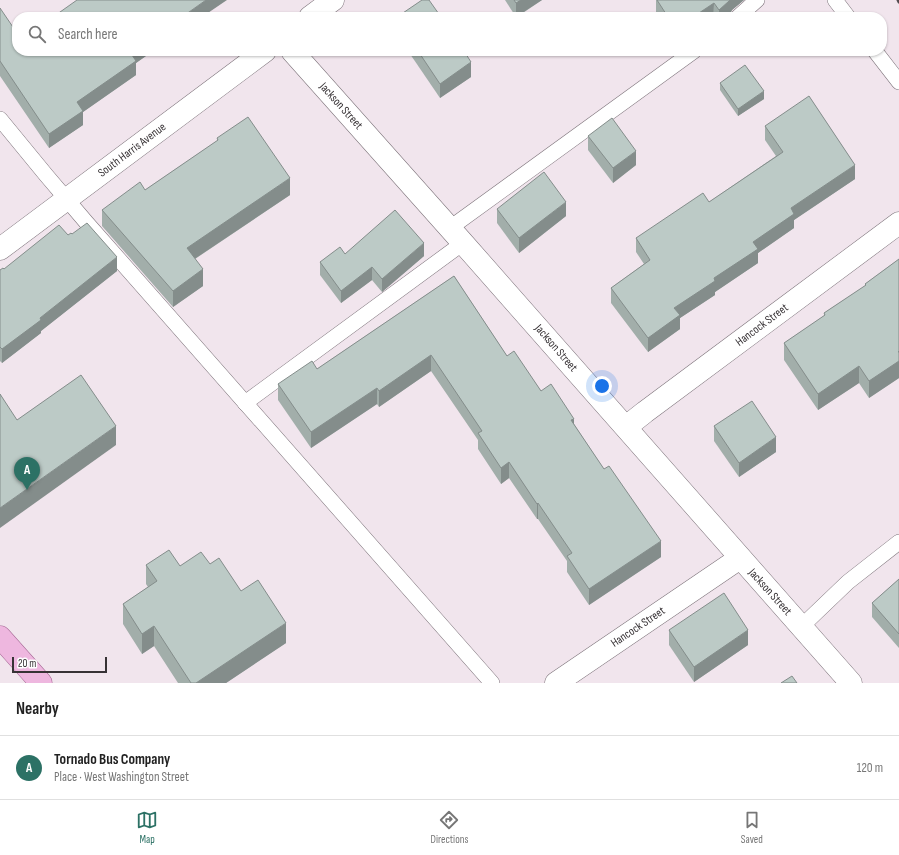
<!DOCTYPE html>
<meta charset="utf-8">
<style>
body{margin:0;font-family:"Sofia Sans Condensed",sans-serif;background:#f6f6f6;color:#222}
.scale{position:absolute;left:12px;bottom:10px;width:95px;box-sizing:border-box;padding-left:4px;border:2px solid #373235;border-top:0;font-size:11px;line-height:14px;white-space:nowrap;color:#373235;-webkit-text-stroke:3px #fff;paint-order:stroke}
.you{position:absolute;left:602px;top:386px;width:14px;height:14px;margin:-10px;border:3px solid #fff;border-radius:50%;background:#1a73e8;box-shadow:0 0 0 6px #1a73e833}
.badge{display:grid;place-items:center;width:26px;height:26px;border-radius:50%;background:#2c7165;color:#fff;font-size:13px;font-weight:700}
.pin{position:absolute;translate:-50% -33px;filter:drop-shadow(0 1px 2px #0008)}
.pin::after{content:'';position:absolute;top:21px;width:14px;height:12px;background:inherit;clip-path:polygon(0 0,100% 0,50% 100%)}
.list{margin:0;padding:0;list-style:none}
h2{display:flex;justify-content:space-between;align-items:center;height:52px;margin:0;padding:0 16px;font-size:17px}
h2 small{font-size:13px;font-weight:400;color:#767676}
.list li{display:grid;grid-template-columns:26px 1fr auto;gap:12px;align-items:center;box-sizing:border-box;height:64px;padding:0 16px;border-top:1px solid #e0e0e0}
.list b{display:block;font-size:15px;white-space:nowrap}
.list p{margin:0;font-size:13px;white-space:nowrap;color:#767676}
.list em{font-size:13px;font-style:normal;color:#767676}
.icon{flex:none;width:22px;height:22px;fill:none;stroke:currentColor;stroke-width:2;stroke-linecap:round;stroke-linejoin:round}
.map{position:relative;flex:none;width:899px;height:683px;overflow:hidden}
.search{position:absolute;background:#fff;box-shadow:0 1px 3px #0004;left:12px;right:12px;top:12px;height:44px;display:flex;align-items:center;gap:10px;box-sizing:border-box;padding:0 14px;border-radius:16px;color:#767676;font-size:15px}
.sheet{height:116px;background:#fff}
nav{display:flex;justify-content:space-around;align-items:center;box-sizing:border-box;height:56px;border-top:1px solid #e0e0e0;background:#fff;font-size:11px;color:#767676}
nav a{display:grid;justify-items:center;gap:2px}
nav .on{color:#2c7165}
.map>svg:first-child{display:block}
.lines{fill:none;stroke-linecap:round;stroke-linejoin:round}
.service-casing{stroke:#7e747b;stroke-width:16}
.minor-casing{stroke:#7e747b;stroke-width:23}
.primary-casing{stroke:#a66995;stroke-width:23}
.service{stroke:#fff;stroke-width:15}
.minor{stroke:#fff;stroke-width:22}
.primary{stroke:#eeb7df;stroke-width:22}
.rail{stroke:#514b4f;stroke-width:3}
.wall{fill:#a2aeaa}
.shaded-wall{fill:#848d8b}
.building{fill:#bccac6;stroke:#848d8b}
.labels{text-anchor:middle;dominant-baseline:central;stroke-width:4;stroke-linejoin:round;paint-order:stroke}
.street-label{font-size:12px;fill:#373235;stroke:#fff}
</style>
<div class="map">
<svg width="899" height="683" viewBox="0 0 899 683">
<rect width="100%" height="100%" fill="#f1e5ed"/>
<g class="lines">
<!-- service casing -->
<g class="service-casing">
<g id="service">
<path d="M835,0L848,17"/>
<path d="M738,17L757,0"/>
<path d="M875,51L899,82"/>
<path d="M0,119L46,175L86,222L492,683"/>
<path d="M450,228L694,51"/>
<path d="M245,403L463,243"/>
<path d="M801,627L848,582L899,542"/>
</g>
</g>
<!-- minor casing -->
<g class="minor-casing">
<g id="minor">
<path d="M310,17L333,0"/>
<path d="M292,51L463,243L851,683"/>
<path d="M0,249L265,51"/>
<path d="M626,427L645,412L899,223"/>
<path d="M556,683L740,558"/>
</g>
</g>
<!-- primary casing -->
<g class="primary-casing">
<path id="primary" d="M0,637L41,683"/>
</g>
<!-- service -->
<use href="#service" class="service"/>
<!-- minor -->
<use href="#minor" class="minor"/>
<!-- primary -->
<use href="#primary" class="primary"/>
<!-- rail -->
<path class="rail" d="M898,0L899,2"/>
</g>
<!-- wall -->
<g class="wall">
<path d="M505,0H542L517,17H516Z"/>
<path d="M656,0H744L732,10L729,16L727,17H659L656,12Z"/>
<path d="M0,8L17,51H153L136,63V75L83,112V125L49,148L0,76Z"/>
<path d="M408,51H464L471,77L440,98Z"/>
<path d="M720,83L764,99L738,116L720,90Z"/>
<path d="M765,126L855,179L794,220V228L758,253V263L715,292V295L680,318V329L648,352L611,303V288L644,264L636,252V238L709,202L776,156L765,140Z"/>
<path d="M588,136L636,165L613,183L588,150Z"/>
<path d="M217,138L290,195L195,259L203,286L173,307L102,226V210L145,190L217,141Z"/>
<path d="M497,209L566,216L519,253L497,223Z"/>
<path d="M68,235L117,271L41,331V333L2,363L0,361V270L4,269Z"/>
<path d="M345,254L424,256L382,292L372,280L341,303L320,275V262Z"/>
<path d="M899,259V378L869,398L859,383L818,410L784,360V343L824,316V313L865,286V284Z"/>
<path d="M454,276L507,356L574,424L661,557L589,605L567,572V561L538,519H537L509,478L501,484L478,449V440L431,371L379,407L377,404L311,448L278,400V384L317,369Z"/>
<path d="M714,426L776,452L739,477L714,441Z"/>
<path d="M210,564L241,591L286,643L226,683H178L154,646L142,654L123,624V604L148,587L146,584V565L180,566Z"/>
<path d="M899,579V648L872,617V603Z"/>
<path d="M669,630L748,645L694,682L669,645Z"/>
</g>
<!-- shaded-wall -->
<g class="shaded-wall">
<path d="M206,0H227L202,17H182Z"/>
<path d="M521,0H542L516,17V3Z"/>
<path d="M730,0H744L732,10L729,16L727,17H719V10Z"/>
<path d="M714,3L713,17H693Z"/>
<path d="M132,51H153L136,63V75L83,112V125L49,148V134L77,102Z"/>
<path d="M471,62V77L440,98V84Z"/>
<path d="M764,91V99L738,116V109Z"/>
<path d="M636,151V165L613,183V168Z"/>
<path d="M855,165V179L794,220V228L758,253V263L715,292V295L680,318V329L648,352V338L674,308L714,278L753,242L791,208Z"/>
<path d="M290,178V195L187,264V248Z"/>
<path d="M566,202V216L519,253V238Z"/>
<path d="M424,243V256L382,292V279Z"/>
<path d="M117,257V271L41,331V333L2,363V349L40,318Z"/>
<path d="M372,267V280L341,303V291Z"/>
<path d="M203,269V286L173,307V291Z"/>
<path d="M899,351V378L869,398V381Z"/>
<path d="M431,355V371L379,407V391Z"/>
<path d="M859,366V383L818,410V394Z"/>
<path d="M377,388V404L311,448V432Z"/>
<path d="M574,419V434L571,420Z"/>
<path d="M116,426V445L0,528V508Z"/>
<path d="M776,437V452L739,477V463Z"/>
<path d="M509,462V478L501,484V468Z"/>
<path d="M538,503V519H537V504Z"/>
<path d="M661,541V557L589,605V589Z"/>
<path d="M286,623V643L226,683H196Z"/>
<path d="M154,626V646L142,654V634Z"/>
<path d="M748,630V645L694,682V667Z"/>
</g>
<!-- building -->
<g class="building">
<path d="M77,0H206L182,17H53Z"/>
<path d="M422,0H429L441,17H397Z"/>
<path d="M514,0H521L516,3Z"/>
<path d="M657,0H730L729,1L719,10L714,3L693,17H668Z"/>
<path d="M0,8L17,33V51H132L130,52L136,61L77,102L83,111L49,134L0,61Z"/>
<path d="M418,51H464L471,62L440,84Z"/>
<path d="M745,65L764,91L738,109L720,83Z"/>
<path d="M809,96L855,165L791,208L794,214L753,242L758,249L714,278L715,281L674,308L680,315L648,338L611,288L650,260L636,238L703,193L709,202L783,152L765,126Z"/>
<path d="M248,117L290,178L187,248L203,269L173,291L102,210L140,182L145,190L218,140L217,138Z"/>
<path d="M612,118L636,151L613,168L588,136Z"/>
<path d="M544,172L566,202L519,238L497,209Z"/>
<path d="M395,210L424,243L382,279L372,267L341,291L320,262L340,247L345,254Z"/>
<path d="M87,223L117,257L40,318L41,320L2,349L0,347V270L3,268L4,269L59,225L68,235L71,233L72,234Z"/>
<path d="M899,259V351L898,352H899V361L869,381L859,366L818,394L784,343L825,315L824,313L866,285L865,284Z"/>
<path d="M454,276L507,356L514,351L541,391L551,384L574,419L571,420L604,469L609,466L661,541L589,589L567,556L572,553L538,503L537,504L509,462L501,468L478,433L482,431L431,355L379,391L377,388L311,432L278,384L312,361L317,369Z"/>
<path d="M81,375L116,426L0,508V394L17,420Z"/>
<path d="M752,401L776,437L739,463L714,426Z"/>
<path d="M169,550L180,566L201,552L210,564L219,558L241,591L258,580L286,623L196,683H191L154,626L142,634L123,604L157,581L146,565Z"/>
<path d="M899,579V634L872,603Z"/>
<path d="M724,593L748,630L694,667L669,630Z"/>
<path d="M792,676L797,683H781Z"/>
</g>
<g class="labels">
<!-- street labels -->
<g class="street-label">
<text transform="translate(341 106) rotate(48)">Jackson Street</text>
<text transform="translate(132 150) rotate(-37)">South Harris Avenue</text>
<text transform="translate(762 325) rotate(-37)">Hancock Street</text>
<text transform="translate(556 348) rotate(49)">Jackson Street</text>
<text transform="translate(770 592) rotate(48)">Jackson Street</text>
<text transform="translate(638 627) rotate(-34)">Hancock Street</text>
</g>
</g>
</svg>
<div class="scale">20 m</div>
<div class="you"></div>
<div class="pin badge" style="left:27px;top:490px">A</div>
<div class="search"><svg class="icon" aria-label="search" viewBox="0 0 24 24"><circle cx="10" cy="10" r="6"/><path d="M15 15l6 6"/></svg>Search here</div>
</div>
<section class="sheet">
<h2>Nearby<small></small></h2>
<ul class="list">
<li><span class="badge">A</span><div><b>Tornado Bus Company</b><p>Place · West Washington Street</p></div><em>120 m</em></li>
</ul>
</section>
<nav>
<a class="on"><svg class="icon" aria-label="map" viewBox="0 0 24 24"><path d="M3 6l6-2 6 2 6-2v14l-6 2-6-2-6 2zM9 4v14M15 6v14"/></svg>Map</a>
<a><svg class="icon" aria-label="directions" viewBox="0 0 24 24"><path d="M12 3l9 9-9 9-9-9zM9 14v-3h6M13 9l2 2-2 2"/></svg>Directions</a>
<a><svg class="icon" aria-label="saved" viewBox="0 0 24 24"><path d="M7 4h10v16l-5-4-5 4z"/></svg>Saved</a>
</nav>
